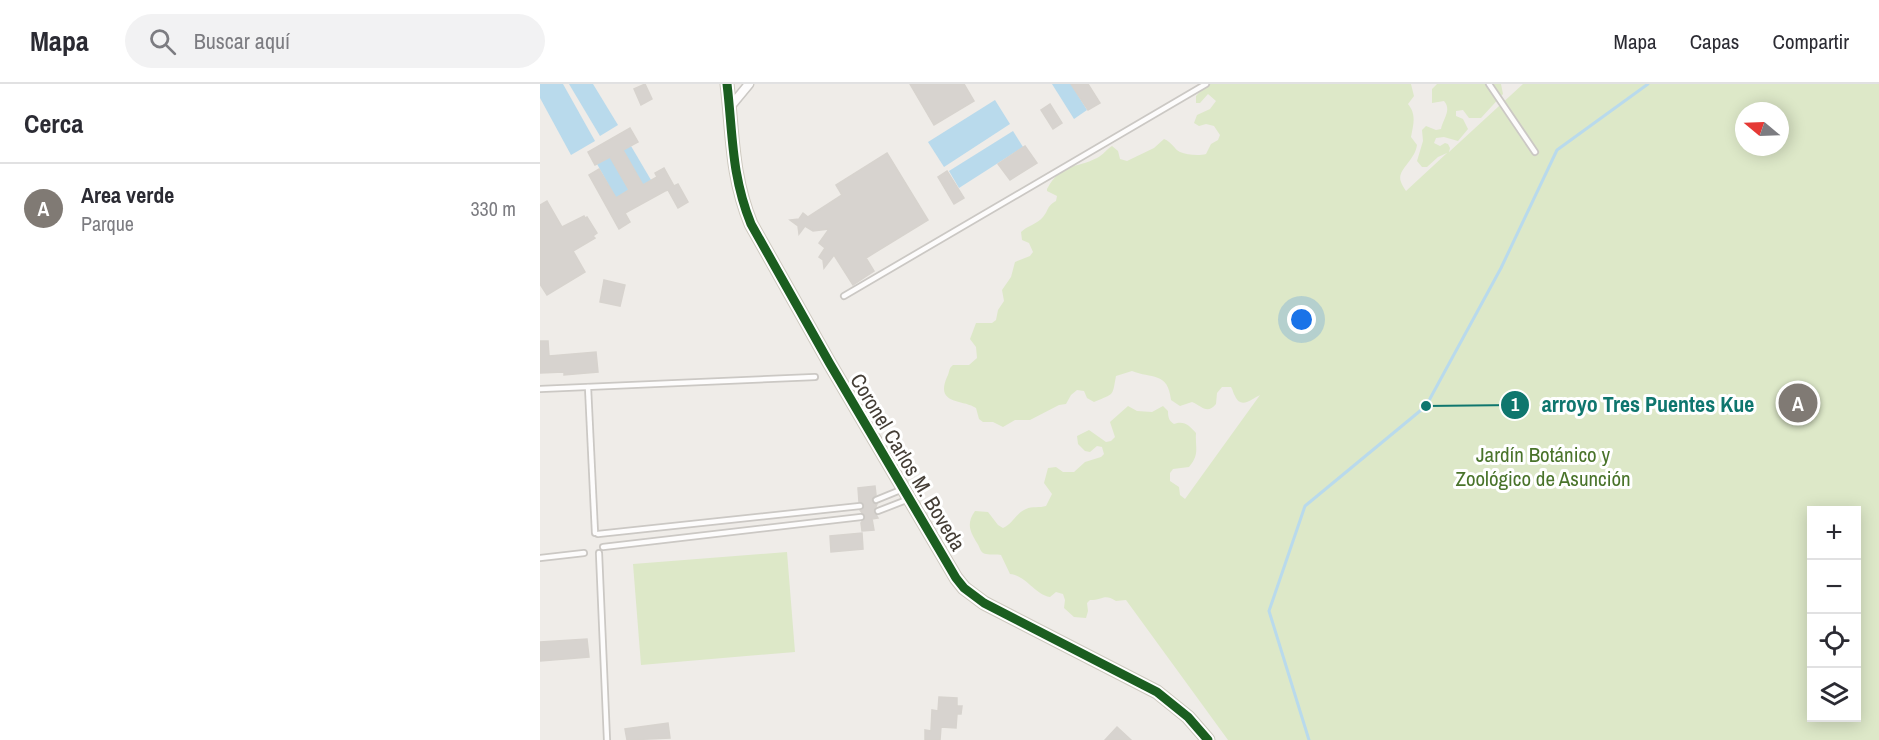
<!DOCTYPE html>
<html lang="es">
<meta charset="utf-8">
<style>
body{margin:0;font-family:"Archivo Narrow",sans-serif;background:#f2f2f3;color:#2b2b33}
.controls{position:absolute;right:18px;bottom:18px;display:grid;overflow:hidden;border-radius:0px;box-shadow:0 3px 15px #0003}
.controls button{width:54px;height:54px;display:grid;place-items:center;padding:0;border:0;border-bottom:2px solid #e1e1e2;background:#fff;color:#2b2b33;font:30px sans-serif}
.compass{position:absolute;left:1195px;top:18px;width:54px;height:54px;border-radius:50%;background:#fff;box-shadow:0 3px 15px #0003;rotate:289deg}
.you{position:absolute;left:762px;top:236px;width:21px;height:21px;margin:-15px;border:4px solid #fff;border-radius:50%;background:#1a73e8;box-shadow:0 0 0 9px #1a73e833}
.badge{display:grid;place-items:center;width:39px;height:39px;border-radius:50%;background:#807a74;color:#fff;font-size:20px;font-weight:700}
.pin{position:absolute;translate:-50% -50%;border:3px solid #fff;box-shadow:0 2px 6px #0006}
.list{margin:0;padding:0;list-style:none}
h2{display:flex;justify-content:space-between;align-items:center;height:78px;margin:0;padding:0 24px;font-size:26px}
h2 small{font-size:20px;font-weight:400;color:#7c7c81}
.list li{display:grid;grid-template-columns:39px 1fr auto;gap:18px;align-items:center;box-sizing:border-box;height:90px;padding:0 24px;border-top:2px solid #e1e1e2}
.list b{display:block;font-size:22px;white-space:nowrap}
.list p{margin:0;font-size:20px;white-space:nowrap;color:#7c7c81}
.list em{font-size:20px;font-style:normal;color:#7c7c81}
.icon{flex:none;width:33px;height:33px;fill:none;stroke:currentColor;stroke-width:2;stroke-linecap:round;stroke-linejoin:round}
.map{position:relative;flex:none;width:1339px;height:656px;overflow:hidden}
header{display:flex;align-items:center;gap:36px;box-sizing:border-box;height:84px;padding:0 30px;background:#fff;border-bottom:2px solid #e1e1e2}
header strong{font-size:28px}
nav{display:flex;gap:33px;margin-inline-start:auto;font-size:21px}
.search{width:420px;height:54px;background:#f2f2f3;display:flex;align-items:center;gap:15px;box-sizing:border-box;padding:0 21px;border-radius:33px;color:#7c7c81;font-size:22px}
main{display:flex}
aside{flex:1;background:#fff}
.map>svg:first-child{display:block}
.green{fill:#dde8c8;fill-rule:evenodd}
.water{fill:#b9daec}
.lines{fill:none;stroke-linecap:round;stroke-linejoin:round}
.stream{stroke:#b9daec;stroke-width:3}
.building{fill:#d7d3cf;stroke:#d7d3ce;stroke-width:1.5}
.lane-casing{stroke:#cbc8c4;stroke-width:8}
.street-casing{stroke:#cbc8c4;stroke-width:11}
.secondary-casing{stroke:#cec9bf;stroke-width:15}
.lane{stroke:#fdfcfc;stroke-width:4.5}
.street{stroke:#fdfcfc;stroke-width:8}
.secondary{stroke:#f6f3ed;stroke-width:12}
.cycleway-casing{stroke:#fff;stroke-width:13}
.cycleway{stroke:#1b5e20;stroke-width:9}
.labels{text-anchor:middle;dominant-baseline:central;stroke-width:6;stroke-linejoin:round;paint-order:stroke}
.park-label{font-size:21px;fill:#49732a;stroke:#fff}
.street-label{font-size:21px;fill:#443d35;stroke:#fff}
.leader{fill:none;stroke:#0f766e;stroke-width:2}
.callout-dot{fill:#0f766e;stroke:#fff;stroke-width:2}
.mark-label{font-size:18px;text-anchor:middle;font-weight:bold;fill:#fff}
.callout-label{font-size:22px;text-anchor:middle;font-weight:bold;fill:#0f766e;stroke:#fff;stroke-width:6;stroke-linejoin:round;paint-order:stroke}
</style>
<header>
<strong>Mapa</strong>
<div class="search"><svg class="icon" aria-label="search" viewBox="0 0 24 24"><circle cx="10" cy="10" r="6"/><path d="M15 15l6 6"/></svg>Buscar aquí</div>
<nav><a>Mapa</a><a>Capas</a><a>Compartir</a></nav>
</header>
<main>
<aside>
<h2>Cerca<small></small></h2>
<ul class="list">
<li><span class="badge">A</span><div><b>Area verde</b><p>Parque</p></div><em>330 m</em></li>
</ul>
</aside>
<div class="map">
<svg width="1339" height="656" viewBox="0 0 1339 656">
<rect width="100%" height="100%" fill="#efece8"/>
<!-- green -->
<g class="green">
<path d="M667,0H871L874,12L868,20C877,31 873,41 871,53L877,61C875,77 856,86 861,98C862,101 864,104 866,107L907,69L898,73L887,83H882L877,77L883,57L882,46L886,42L896,46L901,45C903,35 912,26 904,17L892,19V5L897,0H961L963,10L941,34H929L923,26L916,27V32L923,35L928,45L918,57L904,53L896,54L894,59L900,62L905,59L908,60L910,64L909,68L983,0H1339V656H688L586,516L576,517C564,509 563,516 550,516L547,519L548,527L546,534L534,533L524,524L525,516L523,510L516,508L510,513C494,510 487,492 470,490L461,471C457,470 451,471 446,470C440,469 440,463 437,459C430,447 426,440 435,427L448,428L458,441L463,444C473,440 476,429 486,425C492,422 500,424 506,422L512,410L504,399L508,384L516,383L523,388H534L545,378L561,373L564,370L562,363L557,362L550,368L545,367L538,360L537,352L549,346L566,358L571,357L575,353L570,338L588,322L597,327L612,328L623,322L628,327C628,333 629,337 634,340C644,336 650,342 656,349C655,364 660,370 649,383L633,385L630,389V397L639,403L640,411L645,415L720,311C713,314 701,326 695,312C693,309 693,306 691,303H682L677,309L676,320C667,331 662,322 652,318L640,322L631,316C628,287 611,295 592,287L576,292C572,313 575,309 554,318L547,314L544,307L537,306L531,311L526,320L519,321L490,336H475L463,343L453,338H443L439,335L436,324C422,315 395,321 407,293C410,288 408,285 413,281H429L437,274L436,263L430,255L436,239H452L456,236L458,226L464,217L462,206L471,193L475,178L490,172L493,168L489,159L482,156L481,148C487,142 497,140 503,133C509,126 506,123 516,117L517,112L507,107V105C522,78 535,85 557,74C563,71 567,65 572,62L578,67L580,75L587,77L614,64L624,55C632,58 634,65 640,68C647,71 659,72 666,70L671,60L678,56L680,51L674,42L666,40L659,42L654,39L657,31L670,25L676,17L668,10L660,19H656V12ZM1204,27H1240V63H1204ZM1272,426H1316V634H1272Z"/>
<path d="M247,468L255,568L101,581L93,480Z"/>
</g>
<!-- water -->
<g class="water">
<path d="M0,0H23L55,57L31,71L0,14Z"/>
<path d="M29,0H53L78,41L60,52Z"/>
<path d="M512,0H531L547,26L534,35Z"/>
<path d="M455,16L470,40L404,83L388,58Z"/>
<path d="M473,47L483,63L419,104L409,87Z"/>
<path d="M91,62L111,96L103,101L83,66Z"/>
<path d="M70,73L90,108L77,116L57,80Z"/>
</g>
<g class="lines">
<!-- stream -->
<path class="stream" d="M769,656L729,527L765,422L886,322L961,184L1017,66L1108,0"/>
</g>
<!-- building -->
<g class="building">
<path d="M105,0L112,15L101,21L94,5Z"/>
<path d="M370,0H424L434,17L394,41Z"/>
<path d="M531,0H548L560,19L548,26Z"/>
<path d="M510,20L522,39L513,45L501,26Z"/>
<path d="M90,44L98,58L83,66L103,101L117,93L115,89L124,84L134,102L138,100L148,118L138,124L128,106L125,107L85,129L90,138L79,145L49,91L59,85L76,114L89,106L70,73L55,81L48,68Z"/>
<path d="M485,62L497,79L470,96L458,80Z"/>
<path d="M347,69L388,136L326,174L334,187L313,201L294,171L284,184L283,176L279,173L285,164L279,159L289,145L273,147L265,142L259,150L258,142L250,136L259,135L263,129L268,133L302,111L296,101Z"/>
<path d="M407,87L424,114L414,120L398,93Z"/>
<path d="M7,117L22,143L44,132L45,134L47,133L57,149L53,152L55,154L33,167L45,188L7,211L0,200V121Z"/>
<path d="M64,196L85,201L80,222L60,218Z"/>
<path d="M0,257H8L9,272L56,268L58,288L24,291V288L0,289Z"/>
<path d="M335,402L336,411L332,416L333,419L337,420L334,428L338,434L332,435L334,446L322,447L321,439L325,433L320,426L324,422L323,419L319,418L318,404Z"/>
<path d="M322,449L323,465L291,468L290,452Z"/>
<path d="M47,555L49,573L0,577V558Z"/>
<path d="M399,613L417,614V622H422L421,630H417L416,644L401,643L400,656H385V646L391,647L392,626L398,627Z"/>
<path d="M128,639L130,654L87,656L85,645Z"/>
<path d="M577,643L591,656H565Z"/>
</g>
<g class="lines">
<!-- lane casing -->
<g class="lane-casing">
<g id="lane">
<path d="M949,0L995,68"/>
<path d="M304,212L666,0"/>
<path d="M48,303L55,449"/>
<path d="M0,305L275,293"/>
<path d="M336,416L363,405"/>
<path d="M338,427L369,415"/>
<path d="M58,450L320,422"/>
<path d="M63,463L321,433"/>
<path d="M59,469L67,656"/>
<path d="M0,474L44,469"/>
</g>
</g>
<!-- street casing -->
<g class="street-casing">
<path id="street" d="M190,23L209,0"/>
</g>
<!-- secondary casing -->
<g class="secondary-casing">
<path id="secondary" d="M187,0C193,50 191,91 211,140L290,280L416,494L424,504L444,519L617,608L648,633L668,656"/>
</g>
<!-- lane -->
<use href="#lane" class="lane"/>
<!-- street -->
<use href="#street" class="street"/>
<!-- secondary -->
<use href="#secondary" class="secondary"/>
<!-- cycleway casing -->
<g class="cycleway-casing">
<path id="cycleway" d="M187,0C193,50 191,91 211,140L290,280L416,494L424,504L444,519L617,608L648,633L668,656"/>
</g>
<!-- cycleway -->
<use href="#cycleway" class="cycleway"/>
</g>
<g class="labels">
<!-- park labels -->
<g class="park-label">
<text x="1003" y="370">Jardín Botánico y<tspan x="1003" dy="24">Zoológico de Asunción</tspan></text>
</g>
<!-- street labels -->
<g class="street-label">
<text transform="translate(368 378) rotate(59)">Coronel Carlos M. Boveda</text>
</g>
</g>
<!-- callouts -->
<path class="leader" d="M886 322L975 321"/>
<g class="callout-dot">
<circle cx="886" cy="322" r="6"/>
<circle cx="975" cy="321" r="15"/>
</g>
<g class="mark-label">
<text x="975" y="327">1</text>
</g>
<g class="callout-label">
<text x="1108" y="328">arroyo Tres Puentes Kue</text>
</g>
</svg>
<div class="controls">
<button>+</button>
<button>−</button>
<button><svg class="icon" aria-label="locate" viewBox="0 0 24 24"><circle cx="12" cy="12" r="6"/><path d="M12 2v4M12 18v4M2 12h4M18 12h4"/></svg></button>
<button><svg class="icon" aria-label="layers" viewBox="0 0 24 24"><path d="M12 4l9 5-9 5-9-5zM3 14l9 5 9-5"/></svg></button>
</div>
<svg class="compass" viewBox="-18 -18 36 36"><path d="M0-13l5 13h-10z" fill="#e53935"/><path d="M0 13l5-13h-10z" fill="#7c7c81"/></svg>
<div class="you"></div>
<div class="pin badge" style="left:1258px;top:319px">A</div>
</div>
</main>
